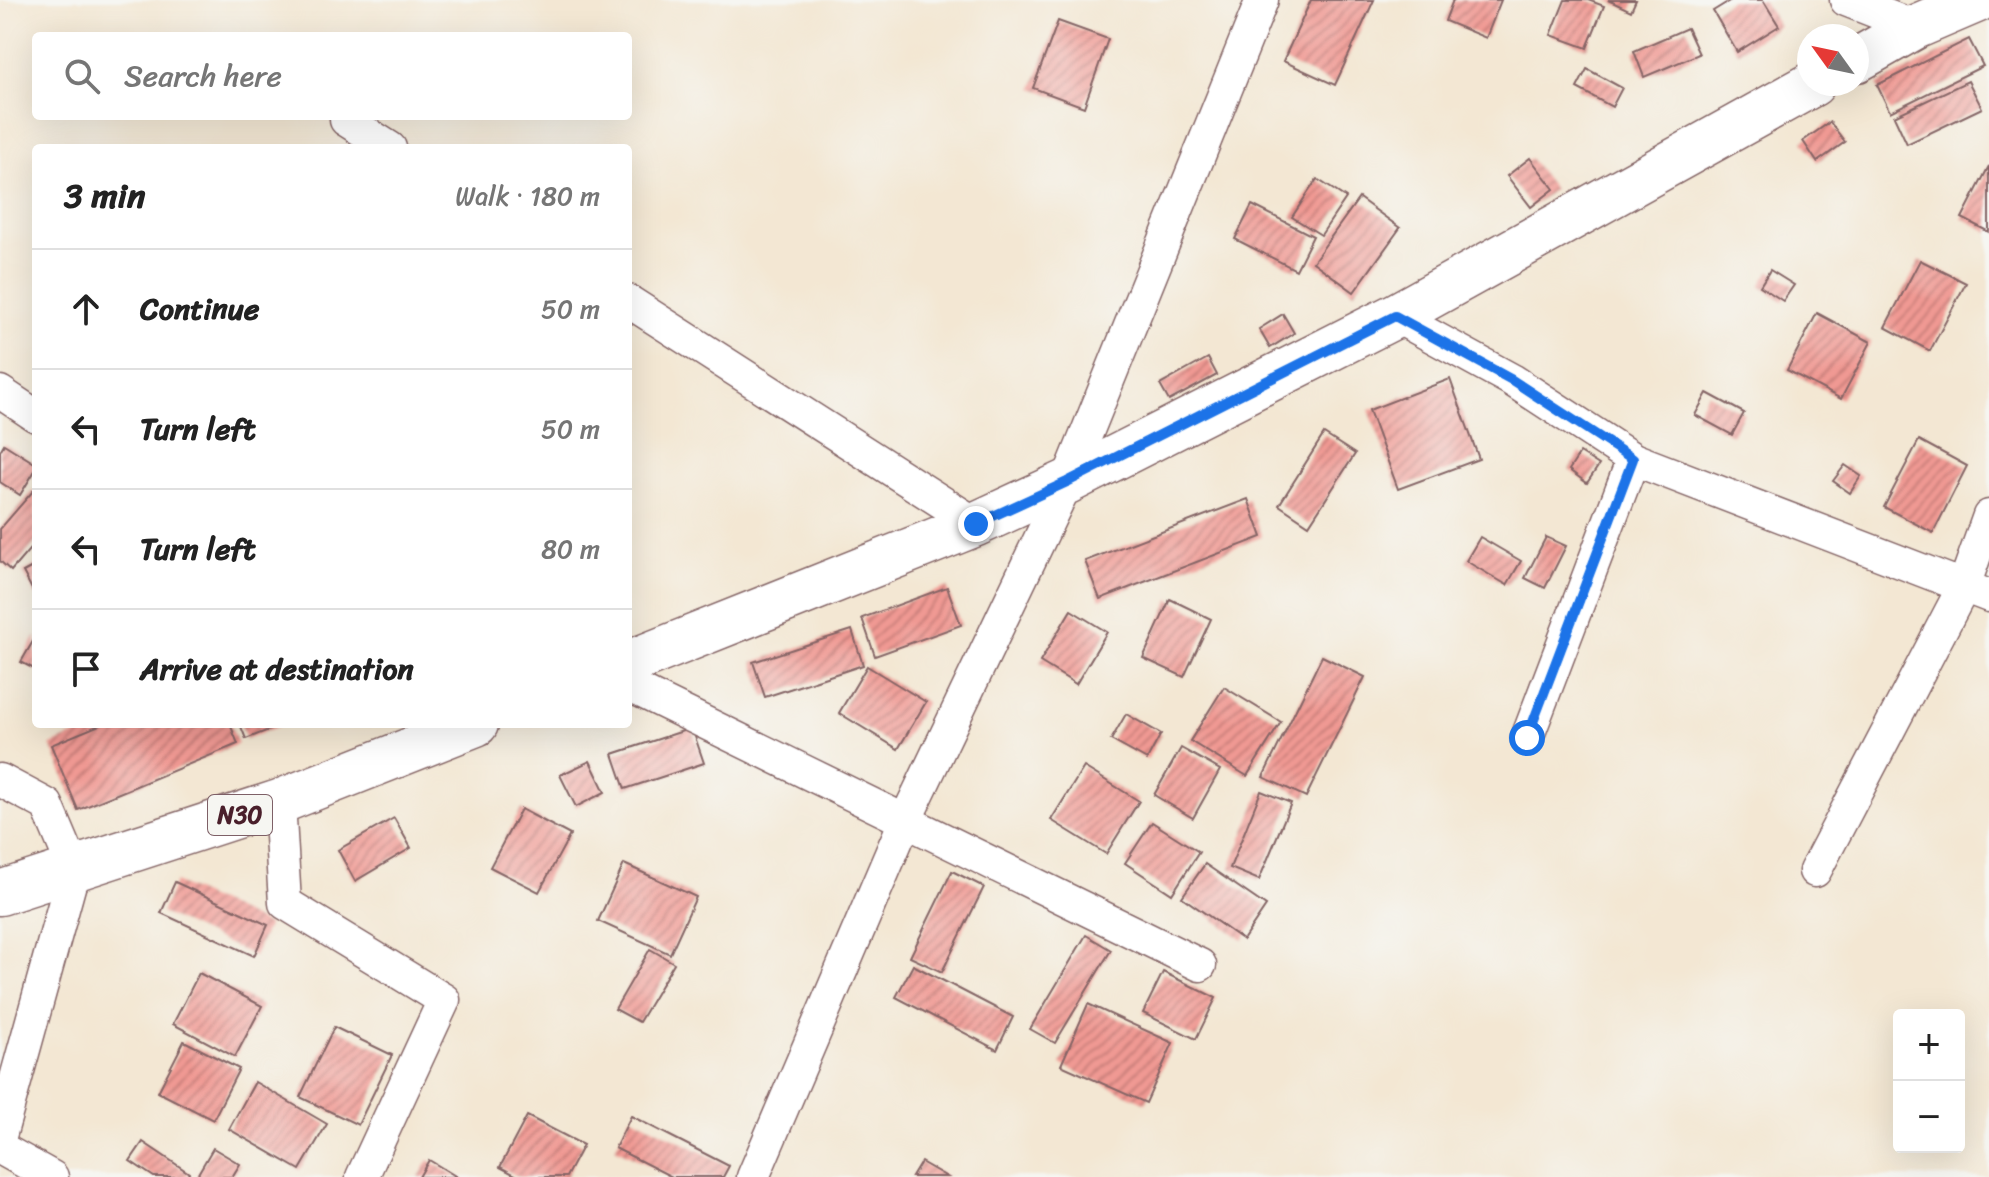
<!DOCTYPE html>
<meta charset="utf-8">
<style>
body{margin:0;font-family:Sriracha,sans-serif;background:#f2f2f2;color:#222}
.controls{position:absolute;right:24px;bottom:24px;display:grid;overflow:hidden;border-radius:8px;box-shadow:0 8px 32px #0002}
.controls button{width:72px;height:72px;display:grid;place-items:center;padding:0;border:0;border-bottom:2px solid #e0e0e0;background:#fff;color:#222;font:40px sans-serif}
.compass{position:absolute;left:1797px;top:24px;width:72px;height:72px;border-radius:50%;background:#fff;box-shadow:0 8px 32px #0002;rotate:303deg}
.stop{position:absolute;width:24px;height:24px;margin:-18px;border:6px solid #1a73e8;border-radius:50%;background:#fff}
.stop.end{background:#1a73e8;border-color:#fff;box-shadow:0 2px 8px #0008}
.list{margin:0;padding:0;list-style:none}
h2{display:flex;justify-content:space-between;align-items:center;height:104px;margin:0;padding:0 32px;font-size:34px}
h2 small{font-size:26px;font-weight:400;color:#767676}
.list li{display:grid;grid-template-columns:52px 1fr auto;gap:24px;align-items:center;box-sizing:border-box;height:120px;padding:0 32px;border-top:2px solid #e0e0e0}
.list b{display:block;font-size:30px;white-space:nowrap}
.list em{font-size:26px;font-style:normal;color:#767676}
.icon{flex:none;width:44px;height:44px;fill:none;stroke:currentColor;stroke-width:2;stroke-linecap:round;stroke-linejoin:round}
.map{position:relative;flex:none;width:1989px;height:1177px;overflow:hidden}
.search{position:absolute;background:#fff;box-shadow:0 8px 32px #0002;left:32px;top:32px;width:600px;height:88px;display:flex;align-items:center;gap:20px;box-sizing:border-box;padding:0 28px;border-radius:8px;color:#767676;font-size:30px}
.panel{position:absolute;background:#fff;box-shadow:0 8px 32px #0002;left:32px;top:144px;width:600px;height:584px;border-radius:8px}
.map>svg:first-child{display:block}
.building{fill:url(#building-hatch)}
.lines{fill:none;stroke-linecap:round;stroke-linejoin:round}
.minor-casing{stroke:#856566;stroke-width:35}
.primary-casing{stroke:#856566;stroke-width:47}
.minor{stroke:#fff;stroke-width:32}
.primary{stroke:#fff;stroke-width:44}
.route{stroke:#1a73e8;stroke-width:10}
.labels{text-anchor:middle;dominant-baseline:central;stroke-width:7;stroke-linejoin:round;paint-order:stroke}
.shield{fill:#f6f6f2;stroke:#7e6067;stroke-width:2}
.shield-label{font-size:24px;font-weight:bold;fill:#4a1f2b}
</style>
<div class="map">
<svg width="1989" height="1177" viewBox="0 0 1989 1177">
<defs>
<pattern id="building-hatch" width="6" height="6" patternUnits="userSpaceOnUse" patternTransform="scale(2)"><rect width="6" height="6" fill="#f09993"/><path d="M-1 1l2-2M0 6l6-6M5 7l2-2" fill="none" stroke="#c47c78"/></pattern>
</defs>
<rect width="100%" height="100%" fill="#f6f6f2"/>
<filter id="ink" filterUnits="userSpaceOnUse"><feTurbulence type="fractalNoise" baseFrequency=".0125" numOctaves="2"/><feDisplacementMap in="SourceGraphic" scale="16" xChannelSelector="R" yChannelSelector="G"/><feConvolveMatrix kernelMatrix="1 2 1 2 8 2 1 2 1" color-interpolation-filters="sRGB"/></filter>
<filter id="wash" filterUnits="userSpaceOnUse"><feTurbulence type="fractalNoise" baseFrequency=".006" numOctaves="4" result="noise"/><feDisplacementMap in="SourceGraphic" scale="32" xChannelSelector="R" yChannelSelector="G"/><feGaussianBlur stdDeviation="1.8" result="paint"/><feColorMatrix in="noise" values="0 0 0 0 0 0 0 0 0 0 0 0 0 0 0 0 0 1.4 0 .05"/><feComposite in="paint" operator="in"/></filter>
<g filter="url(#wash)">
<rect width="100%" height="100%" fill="#f3e7d3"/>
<g id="blocks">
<!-- building -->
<g class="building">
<path d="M1311,0H1374L1335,85L1283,61Z"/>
<path d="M1453,0H1501L1486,38L1445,21Z"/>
<path d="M1565,0H1588L1604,6L1587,48L1551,35Z"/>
<path d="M1608,0H1636L1631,11Z"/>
<path d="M1731,0H1763L1779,26L1737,52L1713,11Z"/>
<path d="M1058,21L1108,39L1084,107L1033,88Z"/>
<path d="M1687,28L1699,54L1644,77L1634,51Z"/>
<path d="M1969,39L1983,66L1890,112L1877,85Z"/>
<path d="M1587,69L1622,88L1612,107L1577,88Z"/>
<path d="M1968,81L1982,108L1907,144L1894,116Z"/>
<path d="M1830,122L1845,142L1817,162L1803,141Z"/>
<path d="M1530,158L1554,189L1531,207L1507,176Z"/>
<path d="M1989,166V232L1962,218Z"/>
<path d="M1317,179L1346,198L1321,235L1292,217Z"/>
<path d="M1359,198L1400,228L1354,292L1313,262Z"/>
<path d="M1252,205L1313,236L1296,270L1235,239Z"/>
<path d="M1920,260L1966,283L1930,351L1885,327Z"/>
<path d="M1770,270L1794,285L1783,301L1760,286Z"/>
<path d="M1817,313L1871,342L1841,399L1787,370Z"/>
<path d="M1283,314L1294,333L1270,348L1259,329Z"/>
<path d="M1208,358L1217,375L1169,401L1160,385Z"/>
<path d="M1450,379L1479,459L1398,489L1369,410Z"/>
<path d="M1707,393L1744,413L1732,435L1695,415Z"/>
<path d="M1324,434L1355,454L1309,525L1279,505Z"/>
<path d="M1919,440L1967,466L1933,533L1884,507Z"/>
<path d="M4,444L36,464V469L20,495L0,482V451Z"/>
<path d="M1580,453L1599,465L1587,483L1569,470Z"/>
<path d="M1845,465L1861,476L1850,493L1833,481Z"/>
<path d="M33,491L36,493V542L11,571L0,561V529Z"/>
<path d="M1248,499L1262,537L1100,599L1085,561Z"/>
<path d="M1480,537L1521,561L1507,585L1466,561Z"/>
<path d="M1546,537L1566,546L1545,588L1525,578Z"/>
<path d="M36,565V597L23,572Z"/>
<path d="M947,587L961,625L875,656L862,618Z"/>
<path d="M1170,599L1211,619L1184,677L1143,658Z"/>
<path d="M1071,610L1107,632L1076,684L1040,662Z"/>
<path d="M852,630L863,665L765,697L753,662Z"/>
<path d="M36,636V670L21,662Z"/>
<path d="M1322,656L1365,677L1306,797L1263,777Z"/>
<path d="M867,666L926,702L898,749L839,713Z"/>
<path d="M1224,687L1281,722L1247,776L1190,741Z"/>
<path d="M1126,714L1161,734L1147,760L1111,740Z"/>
<path d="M102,724H230L238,744L78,810L51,745Z"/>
<path d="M240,724H284L246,739Z"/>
<path d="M692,728L704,763L625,789L613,754Z"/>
<path d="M1181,748L1220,770L1193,818L1154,795Z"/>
<path d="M590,761L605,792L576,807L560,775Z"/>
<path d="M1084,767L1139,801L1106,854L1051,820Z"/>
<path d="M1261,791L1291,803L1259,880L1230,868Z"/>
<path d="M521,809L570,835L539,892L490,867Z"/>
<path d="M394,818L411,848L355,881L338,850Z"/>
<path d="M1152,822L1199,852L1172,894L1125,863Z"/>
<path d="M624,864L696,897L670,954L598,921Z"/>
<path d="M1205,864L1266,906L1243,940L1182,897Z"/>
<path d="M952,871L984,887L942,972L910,957Z"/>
<path d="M175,882L268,925L254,956L161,913Z"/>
<path d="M1086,935L1111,950L1055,1043L1030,1029Z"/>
<path d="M650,949L674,963L639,1022L615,1009Z"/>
<path d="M913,965L1013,1017L997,1050L896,997Z"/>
<path d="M1163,972L1216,998L1196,1039L1143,1013Z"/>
<path d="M199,973L262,1006L235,1057L173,1024Z"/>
<path d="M1088,1004L1173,1043L1146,1103L1061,1065Z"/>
<path d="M334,1027L392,1055L358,1125L300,1097Z"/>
<path d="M184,1041L239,1069L213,1120L158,1092Z"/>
<path d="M255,1082L327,1124L300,1170L229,1129Z"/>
<path d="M527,1116L583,1145L566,1177H519L500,1167Z"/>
<path d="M631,1116L729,1166L723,1177H672L615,1148Z"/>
<path d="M143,1142L189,1173L186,1177H154L130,1161Z"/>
<path d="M213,1148L240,1164L232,1177H196Z"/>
<path d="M429,1160L457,1177H419Z"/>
<path d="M921,1162L947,1177H912Z"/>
</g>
</g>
</g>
<g filter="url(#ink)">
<use href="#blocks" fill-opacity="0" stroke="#856566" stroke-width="2"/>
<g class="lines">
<!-- minor casing -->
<g class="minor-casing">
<g id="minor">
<path d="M1846,0L1915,27"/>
<path d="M346,120L390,148"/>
<path d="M628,301L976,524"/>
<path d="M1395,316L1512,380L1633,459L1989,596"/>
<path d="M0,392L36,416"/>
<path d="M628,685L1200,965"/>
<path d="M1527,738L1633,459"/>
<path d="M0,780L47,805L74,869L0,1136"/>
<path d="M279,802L285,903L444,1000L362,1177"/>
<path d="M1815,871L1964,586L1989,516"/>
<path d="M0,1148L52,1177"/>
<path d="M753,1177L905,821L1067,482L1262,0"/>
</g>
</g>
<!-- primary casing -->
<g class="primary-casing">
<g id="primary">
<path d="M1857,60L1915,27L1978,0"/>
<path d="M628,663L976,524L1067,482L1395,316L1813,84"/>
<path d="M0,893L279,802L476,724"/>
</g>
</g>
<!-- minor -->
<use href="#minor" class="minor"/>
<!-- primary -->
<use href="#primary" class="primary"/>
</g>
</g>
<g class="lines" filter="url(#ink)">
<!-- route -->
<path class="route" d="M976,524L1067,482L1395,316L1512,380L1633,459L1527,738"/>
</g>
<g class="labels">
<!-- shield labels -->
<rect class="shield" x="208" y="795" width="64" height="40" rx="6"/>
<g class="shield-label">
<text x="240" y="815">N30</text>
</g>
</g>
</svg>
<div class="controls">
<button>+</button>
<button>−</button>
</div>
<svg class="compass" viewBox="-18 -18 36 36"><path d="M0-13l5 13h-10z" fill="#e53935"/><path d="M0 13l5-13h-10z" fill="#767676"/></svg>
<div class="stop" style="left:1527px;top:738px"></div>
<div class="stop end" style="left:976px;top:524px"></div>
<div class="search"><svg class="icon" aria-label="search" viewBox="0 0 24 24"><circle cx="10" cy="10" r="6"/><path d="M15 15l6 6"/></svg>Search here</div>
<section class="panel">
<h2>3 min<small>Walk · 180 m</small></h2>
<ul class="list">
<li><svg class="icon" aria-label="ahead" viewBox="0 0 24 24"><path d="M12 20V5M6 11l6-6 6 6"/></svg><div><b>Continue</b></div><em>50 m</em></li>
<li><svg class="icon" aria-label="left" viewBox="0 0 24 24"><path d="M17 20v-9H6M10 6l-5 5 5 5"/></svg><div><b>Turn left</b></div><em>50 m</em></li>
<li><svg class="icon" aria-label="left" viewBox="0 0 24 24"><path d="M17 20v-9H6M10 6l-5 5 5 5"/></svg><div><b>Turn left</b></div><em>80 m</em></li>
<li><svg class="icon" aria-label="arrive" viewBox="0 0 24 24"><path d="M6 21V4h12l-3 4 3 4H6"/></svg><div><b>Arrive at destination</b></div></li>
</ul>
</section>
</div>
